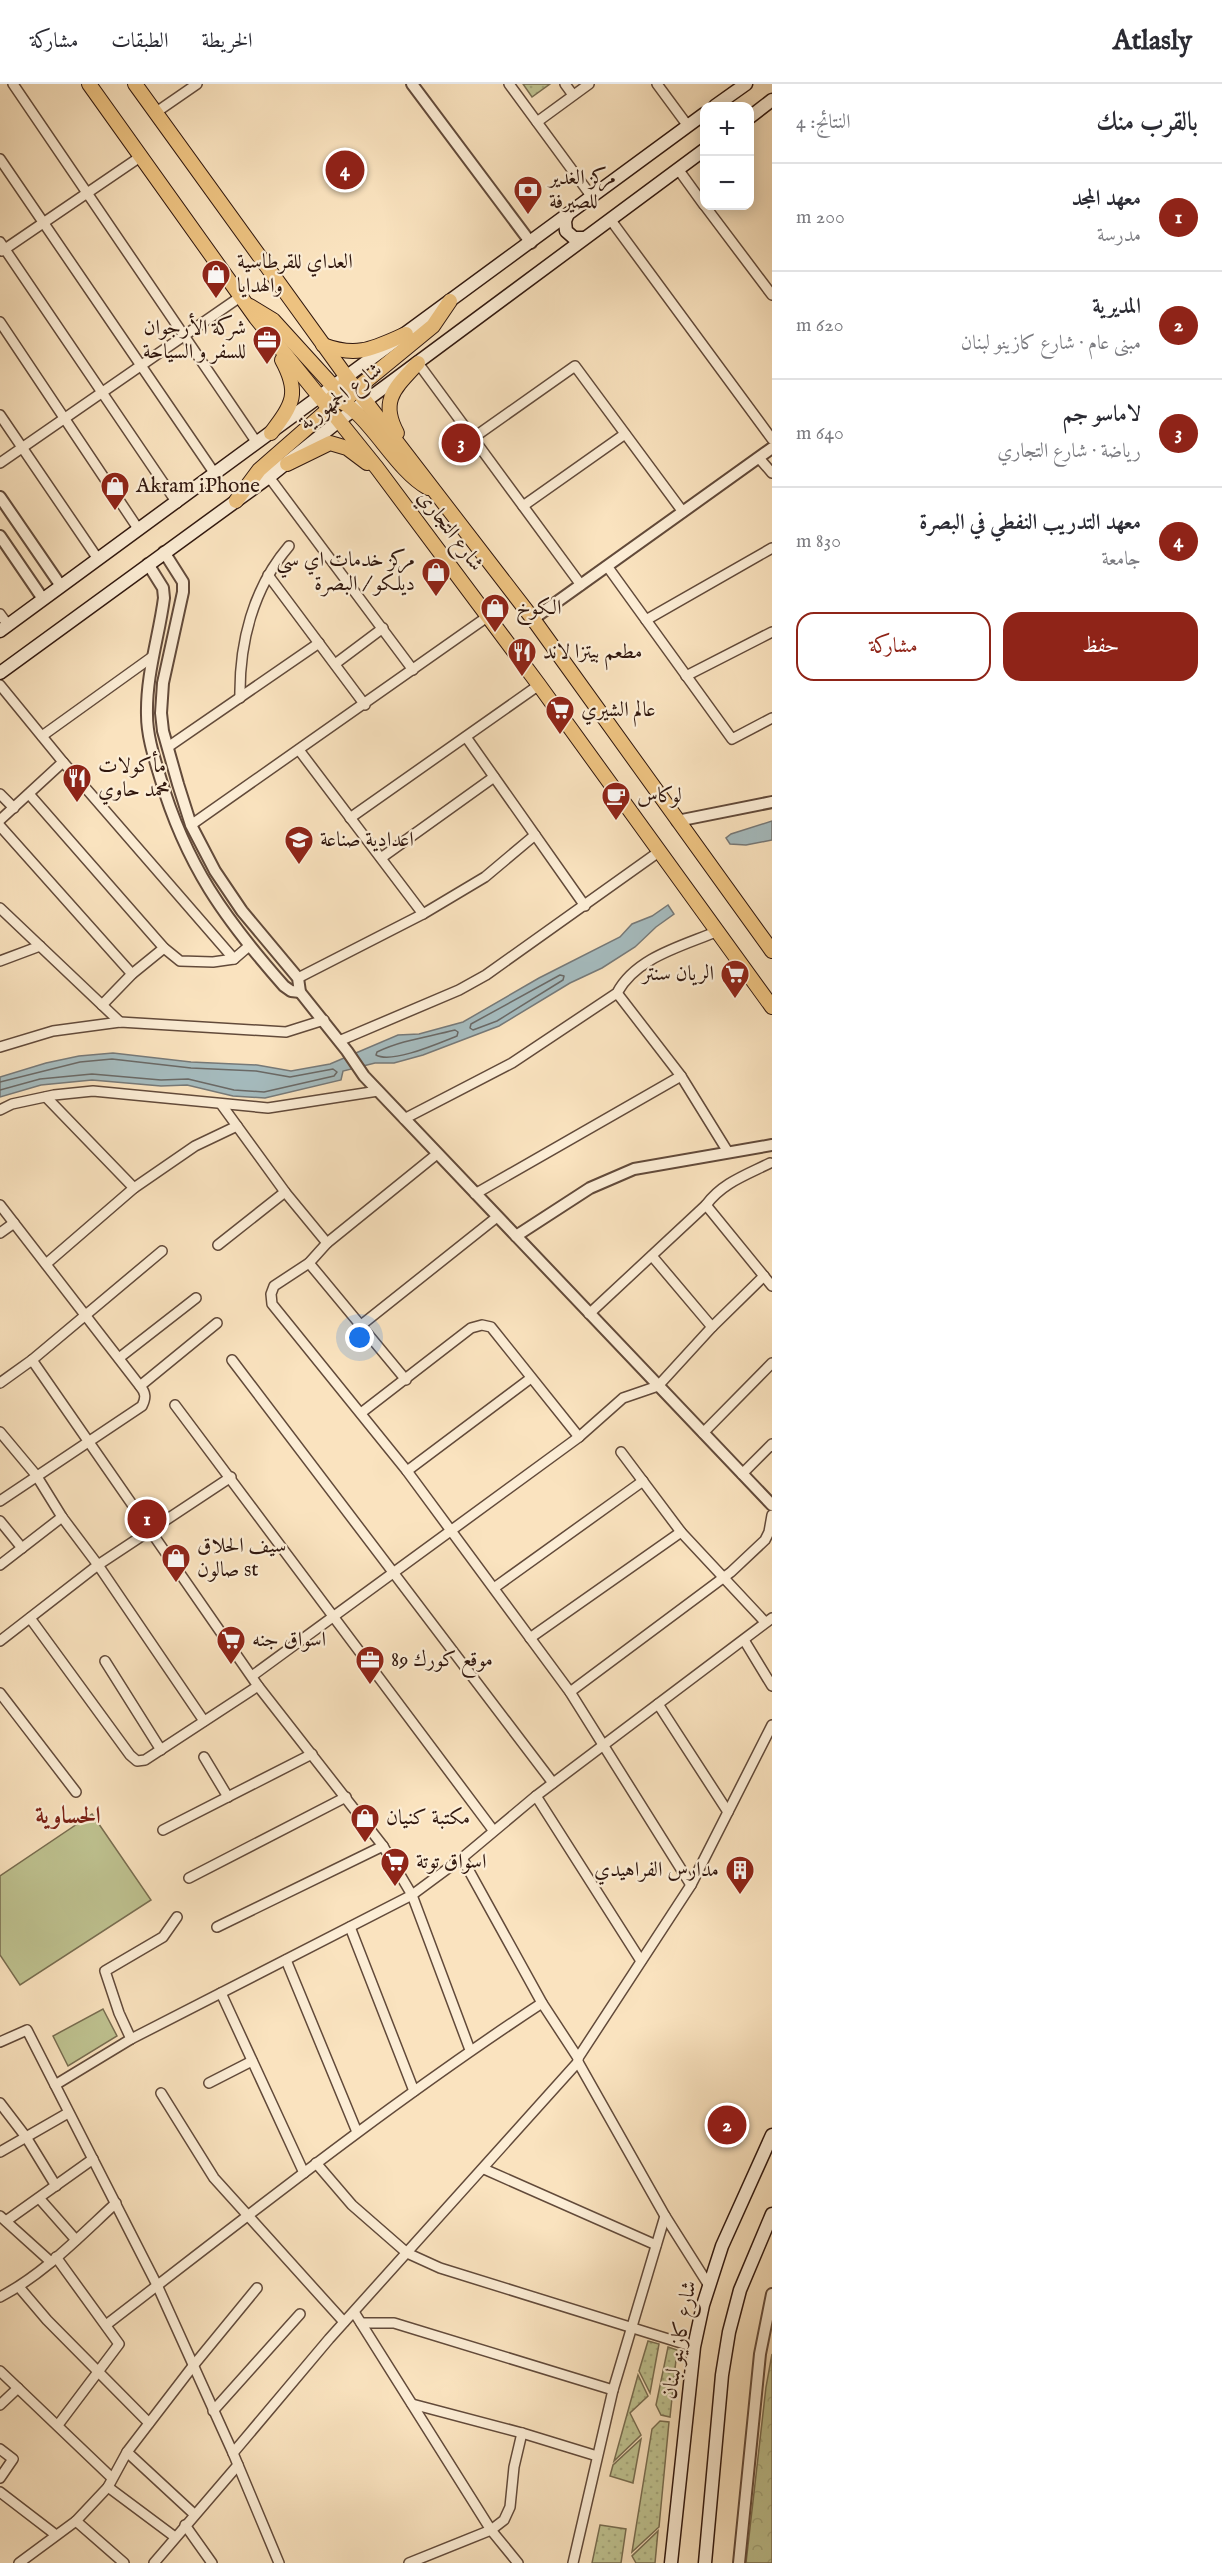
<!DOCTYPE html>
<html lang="ar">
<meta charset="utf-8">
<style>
body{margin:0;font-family:"IM FELL English",Amiri,serif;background:#f2f2f3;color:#2b2b33;direction:rtl}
.controls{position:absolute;right:18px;top:18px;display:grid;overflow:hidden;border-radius:12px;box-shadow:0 3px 15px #0003}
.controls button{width:54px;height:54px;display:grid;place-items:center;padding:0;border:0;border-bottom:2px solid #e1e1e2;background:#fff;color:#2b2b33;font:30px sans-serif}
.you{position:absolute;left:360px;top:1254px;width:21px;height:21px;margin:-15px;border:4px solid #fff;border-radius:50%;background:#1a73e8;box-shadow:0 0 0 9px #1a73e833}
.badge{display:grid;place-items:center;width:39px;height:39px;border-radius:50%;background:#8f2418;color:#fff;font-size:20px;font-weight:700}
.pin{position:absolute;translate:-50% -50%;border:3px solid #fff;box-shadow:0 2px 6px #0006}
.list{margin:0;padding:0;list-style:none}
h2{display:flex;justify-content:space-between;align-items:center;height:78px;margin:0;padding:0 24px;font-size:26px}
h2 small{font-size:20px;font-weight:400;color:#7c7c81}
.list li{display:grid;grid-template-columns:39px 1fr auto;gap:18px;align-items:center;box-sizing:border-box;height:108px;padding:0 24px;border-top:2px solid #e1e1e2}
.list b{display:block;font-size:22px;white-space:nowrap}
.list p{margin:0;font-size:20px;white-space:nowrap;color:#7c7c81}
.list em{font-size:20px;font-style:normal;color:#7c7c81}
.actions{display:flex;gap:12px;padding:18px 24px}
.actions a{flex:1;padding:14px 0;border:2px solid #8f2418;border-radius:18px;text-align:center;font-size:21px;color:#8f2418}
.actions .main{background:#8f2418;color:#fff}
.map{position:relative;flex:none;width:772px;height:2479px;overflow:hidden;direction:ltr}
header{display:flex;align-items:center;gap:36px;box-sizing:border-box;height:84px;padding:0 30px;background:#fff;border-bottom:2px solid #e1e1e2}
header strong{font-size:28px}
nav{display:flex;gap:33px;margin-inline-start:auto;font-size:21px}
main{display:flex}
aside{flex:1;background:#fff}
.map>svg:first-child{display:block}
.grass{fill:url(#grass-dots);stroke:#786d50;stroke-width:1.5}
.park{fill:url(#park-crowns);stroke:#786d50;stroke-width:1.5}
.pitch{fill:#bfc391;stroke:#786d50;stroke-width:1.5}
.water{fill:#a5bbbe;stroke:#767978;stroke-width:1.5}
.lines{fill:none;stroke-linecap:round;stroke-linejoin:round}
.shore{stroke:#6a6966;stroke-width:1.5}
.minor-casing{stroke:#624a3a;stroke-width:12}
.tertiary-casing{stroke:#624a3a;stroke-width:14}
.secondary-casing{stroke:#30170e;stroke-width:15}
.primary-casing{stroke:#30170e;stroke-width:16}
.minor{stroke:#fcedd5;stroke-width:9}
.tertiary{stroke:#fcedd5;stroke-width:10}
.secondary{stroke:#fcedd5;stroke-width:12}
.primary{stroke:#edc280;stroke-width:14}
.labels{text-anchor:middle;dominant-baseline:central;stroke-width:4.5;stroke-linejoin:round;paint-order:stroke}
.poi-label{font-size:21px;fill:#30170e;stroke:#fcedd5;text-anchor:start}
.street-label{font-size:21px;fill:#30170e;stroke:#fcedd5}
.quarter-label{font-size:24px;font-weight:bold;fill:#7a1f14;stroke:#fcedd5}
</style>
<header>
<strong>Atlasly</strong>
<nav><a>الخريطة</a><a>الطبقات</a><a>مشاركة</a></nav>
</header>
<main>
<aside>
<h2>بالقرب منك<small>النتائج: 4</small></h2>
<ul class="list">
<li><span class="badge">1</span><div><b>معهد المجد</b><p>مدرسة</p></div><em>200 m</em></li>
<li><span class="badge">2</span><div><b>المديرية</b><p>مبنى عام · شارع كازينو لبنان</p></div><em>620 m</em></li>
<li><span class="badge">3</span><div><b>لاماسو جم</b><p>رياضة · شارع التجاري</p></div><em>640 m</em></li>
<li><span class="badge">4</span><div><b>معهد التدريب النفطي في البصرة</b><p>جامعة</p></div><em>830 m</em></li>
</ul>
<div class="actions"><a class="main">حفظ</a><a>مشاركة</a></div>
</aside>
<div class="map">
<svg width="772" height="2479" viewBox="0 0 772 2479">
<defs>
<pattern id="grass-dots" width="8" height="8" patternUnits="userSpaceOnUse" patternTransform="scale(1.5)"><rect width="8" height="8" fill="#bfc391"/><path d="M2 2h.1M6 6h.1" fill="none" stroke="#a4a77c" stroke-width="1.8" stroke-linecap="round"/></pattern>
<pattern id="park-crowns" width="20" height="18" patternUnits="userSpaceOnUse" patternTransform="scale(1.5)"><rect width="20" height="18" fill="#bfc391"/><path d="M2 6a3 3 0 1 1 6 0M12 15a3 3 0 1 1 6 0" fill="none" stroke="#a4a77c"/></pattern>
</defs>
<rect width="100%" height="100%" fill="#fae3bf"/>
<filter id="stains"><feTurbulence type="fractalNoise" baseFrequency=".00333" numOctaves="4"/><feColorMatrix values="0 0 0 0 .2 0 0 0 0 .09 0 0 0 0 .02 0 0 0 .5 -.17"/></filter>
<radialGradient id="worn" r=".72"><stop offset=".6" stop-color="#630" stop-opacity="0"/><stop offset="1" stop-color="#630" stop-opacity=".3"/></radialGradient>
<!-- grass -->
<g class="grass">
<path d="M523,0H550L532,13Z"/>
<path d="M648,2257L659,2260L650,2309L639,2287Z"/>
<path d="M668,2263L677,2266L670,2333L661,2331L656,2321Z"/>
<path d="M638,2291L648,2312L630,2329L641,2351L614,2377Z"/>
<path d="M660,2337L669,2338L659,2443L632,2468L652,2345Z"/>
<path d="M641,2355L633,2399L610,2392L613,2381Z"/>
<path d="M600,2441L626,2445L621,2479H592Z"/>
<path d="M658,2447L655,2479H636L632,2472Z"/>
</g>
<!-- park -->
<path class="park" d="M772,2270V2479H746L766,2303Z"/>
<!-- pitch -->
<g class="pitch">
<path d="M92,1730L151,1816L20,1901L0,1871V1792Z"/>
<path d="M103,1925L117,1952L68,1982L53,1952Z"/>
</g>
<!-- water -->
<g class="water">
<path d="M772,737V756L746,761L730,760L726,754L731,750Z"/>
<path d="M668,821L674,830L656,843L635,863L602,884L570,899L499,942L423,971L394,979H375L343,987L341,996L265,1014L233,1012L187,1001L161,1002L92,996L41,1001L0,1013V993L46,979L79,972L113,969L191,978L257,981L291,987L330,980L398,951L419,950L463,938L539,894L620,853L632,840L652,832Z"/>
</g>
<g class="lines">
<!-- shore -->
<g class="shore">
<path d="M560,891L564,892L563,896L497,937L473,946L470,944L471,940Z"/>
<path d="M455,946L458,948L457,952C439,959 392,980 376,971L377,968C402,956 428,953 455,946Z"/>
<path d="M0,998L80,978L112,975L191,984L256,987L290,993L333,985L337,988L334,992L264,1008L234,1006L188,995L161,996L92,990L40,995L0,1006"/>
</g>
<!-- minor casing -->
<g class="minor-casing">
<g id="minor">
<path d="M13,0L257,359"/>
<path d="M509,0L592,113"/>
<path d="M565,0L573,11"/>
<path d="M657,0L688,42"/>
<path d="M155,29L197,0"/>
<path d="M537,38L589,0"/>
<path d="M0,75L215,390"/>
<path d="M678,85L704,121"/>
<path d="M705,122L772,211"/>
<path d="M610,135L772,355"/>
<path d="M0,158L177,419"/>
<path d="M2,167L140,73"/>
<path d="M0,238L139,446"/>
<path d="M418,279L581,501"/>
<path d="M0,331L98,475"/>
<path d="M473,354L575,282L683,428"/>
<path d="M759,374L772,389"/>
<path d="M0,379L240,213"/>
<path d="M269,393L413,586"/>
<path d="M523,422L625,350"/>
<path d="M607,482L732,655L772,634"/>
<path d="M268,491L365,621"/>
<path d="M0,530L8,541"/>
<path d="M646,536L772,464"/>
<path d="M335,580L383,544"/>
<path d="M686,592L772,548"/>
<path d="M0,601L63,678L234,875"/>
<path d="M240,614C239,559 253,504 289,462"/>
<path d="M42,652L152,573"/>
<path d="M466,653L585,822"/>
<path d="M168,663L319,559"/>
<path d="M299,666L423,830"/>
<path d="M0,710L14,724"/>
<path d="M29,710L164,864L180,877L213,878L234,875L249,862"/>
<path d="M350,734L539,601"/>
<path d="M0,736L63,678"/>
<path d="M191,741L487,533"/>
<path d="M0,742L132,890"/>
<path d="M381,774L494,693"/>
<path d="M0,824L120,938"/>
<path d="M0,877L40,862"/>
<path d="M298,894L423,830L485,793L535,751"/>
<path d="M617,909L681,992L728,1068"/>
<path d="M102,921L132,890L164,864"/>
<path d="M339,957L459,906L486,891L660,767"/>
<path d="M0,963L53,947L120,938L286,948L324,936"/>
<path d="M46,1013L134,1104"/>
<path d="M221,1020L285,1108L327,1159"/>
<path d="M0,1026L12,1020L54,1011L93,1007L268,1024L378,1007"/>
<path d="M404,1035L512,979L617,909C636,873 683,862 718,847"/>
<path d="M437,1070L327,1159L309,1179L274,1202L271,1210L272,1220L407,1387L570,1608L691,1801"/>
<path d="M475,1110L681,992"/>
<path d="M0,1121L140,1302C146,1309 146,1314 142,1322L0,1417"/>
<path d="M706,1121L772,1202"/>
<path d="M0,1149L14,1139"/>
<path d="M218,1161L285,1108"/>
<path d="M652,1172L712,1243"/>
<path d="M309,1179L406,1296"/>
<path d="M46,1180L134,1104L195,1062L237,1042"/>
<path d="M589,1230L706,1121C722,1099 746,1091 770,1079"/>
<path d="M360,1242L497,1133"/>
<path d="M119,1274L196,1214"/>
<path d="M32,1276L258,1602L383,1762L412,1811L470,1966"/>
<path d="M232,1276L553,1699"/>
<path d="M0,1299L32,1276L162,1167"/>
<path d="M140,1302L217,1239"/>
<path d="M175,1321L493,1746"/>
<path d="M361,1329L471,1244L482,1241L491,1243L579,1353"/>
<path d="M0,1348L36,1391L62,1433L98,1481L204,1637"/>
<path d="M703,1349L772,1279"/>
<path d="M621,1368L681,1448L765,1538"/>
<path d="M407,1387L531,1294"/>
<path d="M742,1390L772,1360"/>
<path d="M0,1437L22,1464"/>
<path d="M0,1481L62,1433"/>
<path d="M494,1504L643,1397"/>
<path d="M30,1534L130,1671L137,1677L145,1676L258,1602"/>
<path d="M530,1554L681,1448"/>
<path d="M744,1556L772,1602"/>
<path d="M0,1557L98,1481L231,1393"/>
<path d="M105,1577L161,1666"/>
<path d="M252,1592L579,1353L623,1314L658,1302L712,1243L764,1192"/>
<path d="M570,1608L731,1488L765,1456L769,1448L772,1431"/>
<path d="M0,1609L76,1708"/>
<path d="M658,1620L728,1728"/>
<path d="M204,1673L228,1713"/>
<path d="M536,1712L641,1877"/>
<path d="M163,1746L312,1670"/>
<path d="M462,1774L542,1919L578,1974V1978L665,2132L708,2200"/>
<path d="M189,1794L346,1713"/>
<path d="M217,1843L383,1762"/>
<path d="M350,1843L414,2007"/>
<path d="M286,1876L357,2048"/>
<path d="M221,1909L304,2089"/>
<path d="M131,1955L119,1929L105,1887L163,1853L177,1833"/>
<path d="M0,1958L27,1946L157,2201L233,2369L279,2479"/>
<path d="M578,1974L691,1801L772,1641"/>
<path d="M209,1999L252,1977"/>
<path d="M55,2001L131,1955L412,1811L462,1774L536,1712L772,1534"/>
<path d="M161,2009L214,2094L344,2238"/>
<path d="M0,2019L26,2053L56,2102"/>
<path d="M0,2068L68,2029"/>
<path d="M316,2079L352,2121L407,2169L440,2184L694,2263"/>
<path d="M484,2085L656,2161"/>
<path d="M39,2114L76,2156"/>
<path d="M0,2132L51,2178"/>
<path d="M6,2137L93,2075"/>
<path d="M56,2173L119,2260L58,2341"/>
<path d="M19,2203L47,2236L149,2339"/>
<path d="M0,2213C44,2190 80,2152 116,2119"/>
<path d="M354,2228L491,2446L518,2479"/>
<path d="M361,2239H394L613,2306"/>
<path d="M106,2241C249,2131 391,2018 542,1919"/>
<path d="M0,2287L112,2394"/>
<path d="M412,2320L522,2349L597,2372"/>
<path d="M0,2321L18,2304"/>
<path d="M213,2327L300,2230"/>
<path d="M0,2365L13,2375L0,2394"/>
<path d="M127,2368L194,2430"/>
<path d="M233,2369L329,2255L578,1978"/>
<path d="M108,2403L175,2453"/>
<path d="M0,2408L56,2451"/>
<path d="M76,2437L124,2479"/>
<path d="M185,2441L212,2479"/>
<path d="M19,2479L76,2437L108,2403L127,2368L193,2282L257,2204"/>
<path d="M154,2479L238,2381"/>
<path d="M409,2479L491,2446L504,2436L510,2423L514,2383L522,2349"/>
<path d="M573,2479L613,2306L665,2132"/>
</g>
</g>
<!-- tertiary casing -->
<g class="tertiary-casing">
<g id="tertiary">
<path d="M412,0L531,159"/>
<path d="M0,413L61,502"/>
<path d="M0,452L43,515"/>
<path d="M164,468L183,498V508L163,599L161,629L163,647L178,700L191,741L215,787L242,827L298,894L300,908L347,967L364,992L772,1421"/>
<path d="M148,480L163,504L164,514C159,553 146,590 147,631C147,652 154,673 160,693C186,781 224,834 284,902L291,907L300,908"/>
<path d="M533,535L772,364"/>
<path d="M677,737L772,718"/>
<path d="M516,1152L590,1104L634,1085L772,1061"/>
<path d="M739,2479L760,2270L772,2210"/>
</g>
</g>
<!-- secondary casing -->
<g class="secondary-casing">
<g id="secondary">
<path d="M715,22L746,0"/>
<path d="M750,33L772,16"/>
<path d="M567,132L565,137L566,147L574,154H584"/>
<path d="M0,547L704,30"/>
<path d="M0,589L269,393L340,336L704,66"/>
<path d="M671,2479L694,2263L703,2221L722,2162L772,2051"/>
<path d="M705,2479L722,2291L729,2248L740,2206L772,2130"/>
</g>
</g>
<!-- primary casing -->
<g class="primary-casing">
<g id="primary">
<path d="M89,0L256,234L377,384L539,601L772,923"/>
<path d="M135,0L346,292L533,535L772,867"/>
<path d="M250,222L273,236L333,302L350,312"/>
<path d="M323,261C358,274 374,264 406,250"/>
<path d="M349,311L433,242L450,217"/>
<path d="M332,314C367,323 392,384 428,404"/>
<path d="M271,349C293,320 300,309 282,276"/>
<path d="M397,349C379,316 396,303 418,279"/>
<path d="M287,380L330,359L347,364L367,379"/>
<path d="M236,417L259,386L339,316L344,310L346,292"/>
</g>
</g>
<!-- minor -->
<use href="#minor" class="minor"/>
<!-- tertiary -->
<use href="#tertiary" class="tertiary"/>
<!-- secondary -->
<use href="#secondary" class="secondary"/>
<!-- primary -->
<use href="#primary" class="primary"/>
</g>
<!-- icons -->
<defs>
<g id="bank-pin" transform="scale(1.5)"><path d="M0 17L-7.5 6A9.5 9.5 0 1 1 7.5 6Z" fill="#8f2418" stroke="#fcedd5"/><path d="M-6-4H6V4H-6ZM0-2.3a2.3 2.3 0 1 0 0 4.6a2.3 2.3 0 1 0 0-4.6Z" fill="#fff"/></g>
<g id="shop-pin" transform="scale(1.5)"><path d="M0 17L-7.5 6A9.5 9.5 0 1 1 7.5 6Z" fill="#8f2418" stroke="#fcedd5"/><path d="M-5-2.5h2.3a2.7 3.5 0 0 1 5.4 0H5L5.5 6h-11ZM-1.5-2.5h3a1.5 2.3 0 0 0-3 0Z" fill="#fff"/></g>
<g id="office-pin" transform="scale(1.5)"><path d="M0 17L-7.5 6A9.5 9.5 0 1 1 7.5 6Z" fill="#8f2418" stroke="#fcedd5"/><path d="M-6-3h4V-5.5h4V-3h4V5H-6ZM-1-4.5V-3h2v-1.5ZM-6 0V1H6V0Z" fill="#fff"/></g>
<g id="restaurant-pin" transform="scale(1.5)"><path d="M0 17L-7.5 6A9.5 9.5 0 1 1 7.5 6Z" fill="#8f2418" stroke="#fcedd5"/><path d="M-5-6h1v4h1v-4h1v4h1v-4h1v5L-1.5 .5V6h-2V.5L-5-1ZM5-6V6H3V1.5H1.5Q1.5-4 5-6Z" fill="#fff"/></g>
<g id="supermarket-pin" transform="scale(1.5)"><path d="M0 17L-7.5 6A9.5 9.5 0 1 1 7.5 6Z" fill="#8f2418" stroke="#fcedd5"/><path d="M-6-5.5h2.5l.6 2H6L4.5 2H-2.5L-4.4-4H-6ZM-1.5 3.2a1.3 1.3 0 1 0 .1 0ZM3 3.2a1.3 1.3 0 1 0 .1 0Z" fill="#fff"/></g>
<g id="cafe-pin" transform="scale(1.5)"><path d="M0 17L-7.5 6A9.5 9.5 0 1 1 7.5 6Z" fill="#8f2418" stroke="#fcedd5"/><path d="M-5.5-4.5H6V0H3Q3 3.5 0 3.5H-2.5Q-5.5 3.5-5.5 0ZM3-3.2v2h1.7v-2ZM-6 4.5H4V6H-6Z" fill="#fff"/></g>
<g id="school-pin" transform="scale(1.5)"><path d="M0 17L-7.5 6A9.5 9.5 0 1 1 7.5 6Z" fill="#8f2418" stroke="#fcedd5"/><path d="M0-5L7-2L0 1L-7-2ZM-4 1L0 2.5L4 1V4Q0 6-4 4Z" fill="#fff"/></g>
<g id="building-pin" transform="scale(1.5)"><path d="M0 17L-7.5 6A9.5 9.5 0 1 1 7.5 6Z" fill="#8f2418" stroke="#fcedd5"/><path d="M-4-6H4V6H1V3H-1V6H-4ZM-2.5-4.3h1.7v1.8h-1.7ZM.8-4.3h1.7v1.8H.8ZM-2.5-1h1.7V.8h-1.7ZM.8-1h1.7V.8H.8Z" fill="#fff"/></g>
</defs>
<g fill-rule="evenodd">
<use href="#bank-pin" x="528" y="106"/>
<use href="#shop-pin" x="216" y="190"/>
<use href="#office-pin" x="267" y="256"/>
<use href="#shop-pin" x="115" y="402"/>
<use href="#shop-pin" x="436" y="488"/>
<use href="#shop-pin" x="495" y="524"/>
<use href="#restaurant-pin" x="522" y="568"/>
<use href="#supermarket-pin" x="560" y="626"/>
<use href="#restaurant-pin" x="77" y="694"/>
<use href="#cafe-pin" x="616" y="712"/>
<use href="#school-pin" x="299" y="756"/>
<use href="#supermarket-pin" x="735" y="890"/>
<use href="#shop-pin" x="176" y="1474"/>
<use href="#supermarket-pin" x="231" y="1556"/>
<use href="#office-pin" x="370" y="1576"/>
<use href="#shop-pin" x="365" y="1734"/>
<use href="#supermarket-pin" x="395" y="1778"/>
<use href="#building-pin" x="740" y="1786"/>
</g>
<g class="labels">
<!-- poi labels -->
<g class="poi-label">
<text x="549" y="94">مركز الغدير<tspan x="549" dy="24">للصيرفة</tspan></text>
<text x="237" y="178">العداي للقرطاسية<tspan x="237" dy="24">والهدايا</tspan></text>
<text x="246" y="244" text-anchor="end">شركة الأرجوان<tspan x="246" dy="24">للسفر و السياحة</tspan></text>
<text x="136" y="402">Akram iPhone</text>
<text x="415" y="476" text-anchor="end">مركز خدمات اي سي<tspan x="415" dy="24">ديلكو / البصرة</tspan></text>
<text x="516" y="524">الكوخ</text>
<text x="543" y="568">مطعم بيتزا لاند</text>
<text x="581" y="626">عالم الشيري</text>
<text x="98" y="682">مأكولات<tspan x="98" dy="24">محمد حاوي</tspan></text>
<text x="637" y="712">لوكاس</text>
<text x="320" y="756">اعدادية صناعة</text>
<text x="714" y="890" text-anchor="end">الريان سنتر</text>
<text x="197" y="1462">سيف الحلاق<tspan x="197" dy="24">صالون st</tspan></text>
<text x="252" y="1556">اسواق جنه</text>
<text x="391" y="1576">موقع كورك 89</text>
<text x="386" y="1734">مكتبة كنيان</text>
<text x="416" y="1778">اسواق توتة</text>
<text x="719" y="1786" text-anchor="end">مدارس الفراهيدي</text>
</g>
<!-- street labels -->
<g class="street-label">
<text transform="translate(341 313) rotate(-37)">شارع الجمهورية</text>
<text transform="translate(450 447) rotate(53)">شارع التجاري</text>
<text transform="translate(680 2256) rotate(-80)">شارع كازينو لبنان</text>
</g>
<!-- quarter labels -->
<g class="quarter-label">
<text x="68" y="1732">الحساوية</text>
</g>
</g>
<rect width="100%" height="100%" filter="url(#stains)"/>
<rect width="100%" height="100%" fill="url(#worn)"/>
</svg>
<div class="controls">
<button>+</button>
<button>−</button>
</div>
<div class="you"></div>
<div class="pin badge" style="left:147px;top:1435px">1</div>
<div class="pin badge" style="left:727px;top:2041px">2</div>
<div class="pin badge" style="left:461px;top:359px">3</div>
<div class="pin badge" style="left:345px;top:86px">4</div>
</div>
</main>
